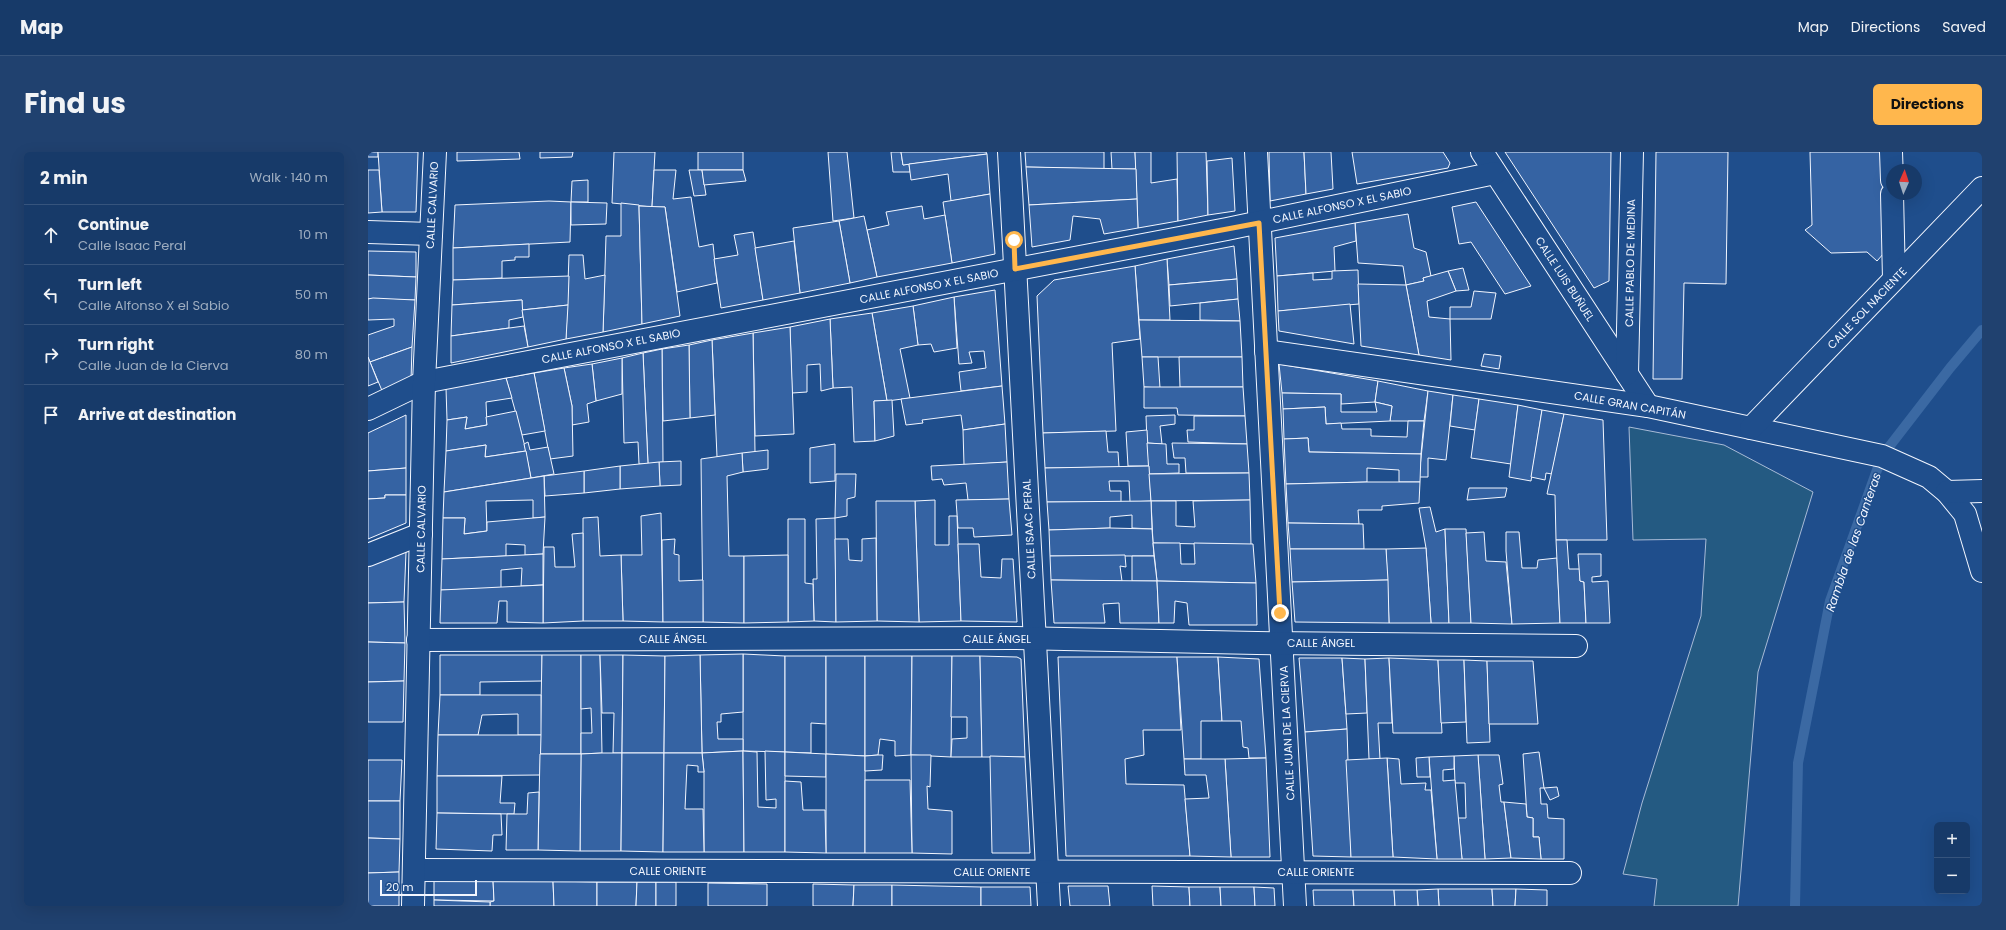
<!DOCTYPE html>
<meta charset="utf-8">
<style>
body{margin:0;font-family:Poppins,sans-serif;background:#20416f;color:#f1f3f6}
.controls{position:absolute;right:12px;bottom:12px;display:grid;overflow:hidden;border-radius:6px;box-shadow:0 4px 16px #0002}
.controls button{width:36px;height:36px;display:grid;place-items:center;padding:0;border:0;border-bottom:1px solid #36547d;background:#173a69;color:#f1f3f6;font:20px sans-serif}
.compass{position:absolute;left:1518px;top:12px;width:36px;height:36px;border-radius:50%;background:#173a69;box-shadow:0 4px 16px #0002;rotate:3deg}
.scale{position:absolute;left:12px;bottom:10px;width:97px;box-sizing:border-box;padding-left:4px;border:2px solid #f2f6ff;border-top:0;font-size:11px;line-height:14px;white-space:nowrap;color:#f2f6ff;-webkit-text-stroke:3px #1f4e8c;paint-order:stroke}
.stop{position:absolute;width:12px;height:12px;margin:-9px;border:3px solid #ffb74d;border-radius:50%;background:#fff}
.stop.end{background:#ffb74d;border-color:#fff;box-shadow:0 1px 4px #0008}
.list{margin:0;padding:0;list-style:none}
h2{display:flex;justify-content:space-between;align-items:center;height:52px;margin:0;padding:0 16px;font-size:17px}
h2 small{font-size:13px;font-weight:400;color:#9eadc0}
.list li{display:grid;grid-template-columns:26px 1fr auto;gap:12px;align-items:center;box-sizing:border-box;height:60px;padding:0 16px;border-top:1px solid #36547d}
.list b{display:block;font-size:15px;white-space:nowrap}
.list p{margin:0;font-size:13px;white-space:nowrap;color:#9eadc0}
.list em{font-size:13px;font-style:normal;color:#9eadc0}
.icon{flex:none;width:22px;height:22px;fill:none;stroke:currentColor;stroke-width:2;stroke-linecap:round;stroke-linejoin:round}
.map{position:relative;flex:none;width:1614px;height:754px;overflow:hidden;border-radius:6px}
header{display:flex;align-items:center;gap:24px;box-sizing:border-box;height:56px;padding:0 20px;background:#173a69;border-bottom:1px solid #36547d}
header strong{font-size:19px}
nav{display:flex;gap:22px;margin-inline-start:auto;font-size:14px}
.intro{display:flex;align-items:center;justify-content:space-between;box-sizing:border-box;height:96px;padding:0 24px}
h1{margin:0;font-size:28px}
.button{padding:10px 18px;border-radius:6px;background:#ffb74d;color:#111;font-size:14px;font-weight:700}
main{display:flex;gap:24px;padding:0 24px}
aside{flex:1;background:#173a69;border-radius:6px;box-shadow:0 4px 16px #0002}
.map>svg:first-child{display:block}
.green{fill:#245a82;stroke:#a8bbd7}
.lines{fill:none;stroke-linecap:round;stroke-linejoin:round}
.stream{stroke:#3b69a3;stroke-width:10}
.building{fill:#3563a3;stroke:#f2f6ff}
.minor-casing{stroke:#f2f6ff;stroke-width:24}
.minor{stroke:#1f4e8c;stroke-width:22}
.route{stroke:#ffb74d;stroke-width:5}
.labels{text-anchor:middle;dominant-baseline:central;stroke-width:3;stroke-linejoin:round;paint-order:stroke}
.street-label{font-size:11px;fill:#f2f6ff;stroke:#1f4e8c}
.water-label{font-size:12px;font-style:italic;fill:#f2f6ff;stroke:#1f4e8c}
</style>
<header>
<strong>Map</strong>
<nav><a>Map</a><a>Directions</a><a>Saved</a></nav>
</header>
<div class="intro"><h1>Find us</h1><a class="button">Directions</a></div>
<main>
<aside>
<h2>2 min<small>Walk · 140 m</small></h2>
<ul class="list">
<li><svg class="icon" aria-label="ahead" viewBox="0 0 24 24"><path d="M12 20V5M6 11l6-6 6 6"/></svg><div><b>Continue</b><p>Calle Isaac Peral</p></div><em>10 m</em></li>
<li><svg class="icon" aria-label="left" viewBox="0 0 24 24"><path d="M17 20v-9H6M10 6l-5 5 5 5"/></svg><div><b>Turn left</b><p>Calle Alfonso X el Sabio</p></div><em>50 m</em></li>
<li><svg class="icon" aria-label="right" viewBox="0 0 24 24"><path d="M7 20v-9h11M14 6l5 5-5 5"/></svg><div><b>Turn right</b><p>Calle Juan de la Cierva</p></div><em>80 m</em></li>
<li><svg class="icon" aria-label="arrive" viewBox="0 0 24 24"><path d="M6 21V4h12l-3 4 3 4H6"/></svg><div><b>Arrive at destination</b></div></li>
</ul>
</aside>
<div class="map">
<svg width="1614" height="754" viewBox="0 0 1614 754">
<rect width="100%" height="100%" fill="#1f4e8c"/>
<!-- green -->
<path class="green" d="M1261,275L1356,293L1445,340L1390,520L1370,754H1286L1289,727L1255,722L1274,651L1333,464L1338,387L1265,388Z"/>
<g class="lines">
<!-- stream -->
<path class="stream" d="M1427,754L1430,611L1462,449L1514,304L1582,216L1614,178"/>
</g>
<!-- building -->
<g class="building">
<rect x="0" y="0" width="10" height="5"/>
<path d="M10,0H50L48,60H14Z"/>
<path d="M89,0H151L152,7L89,9Z"/>
<path d="M172,0H205L204,5L172,6Z"/>
<path d="M246,0H287L284,55L244,51Z"/>
<rect x="330" y="0" width="45" height="18"/>
<path d="M460,0H479L486,66L465,69Z"/>
<path d="M523,0H533L535,13L541,12L542,20H525Z"/>
<path d="M533,0H618L619,2L535,13Z"/>
<path d="M657,0H736V17L658,15Z"/>
<path d="M743,0H767L768,17H744Z"/>
<path d="M767,0H783V31L809,27L810,69L770,76Z"/>
<path d="M809,0H838L840,63L810,69Z"/>
<path d="M901,0H936L938,42L902,49Z"/>
<path d="M936,0H963L965,37L938,42Z"/>
<path d="M984,0H1075L1082,11L1080,16L989,32Z"/>
<path d="M1137,0H1243L1241,129L1226,136Z"/>
<path d="M1288,0H1360L1358,132L1316,131L1314,227H1285Z"/>
<path d="M1442,0H1514L1516,101L1509,109L1499,100L1463,101L1437,78L1444,73Z"/>
<path d="M619,2L622,42L583,49L580,22L543,28L541,12Z"/>
<path d="M864,6L867,59L840,63L839,9Z"/>
<path d="M658,15L768,17L769,47L661,53Z"/>
<path d="M0,18H11L14,60L0,61Z"/>
<path d="M286,18H308L305,47L323,45L331,95L345,92L349,131L309,140L297,55H284Z"/>
<path d="M321,18H334L338,43L326,44Z"/>
<path d="M334,18H375L378,29L336,33Z"/>
<path d="M220,28V50H203L204,29Z"/>
<path d="M622,42L627,102L584,111L575,50Z"/>
<path d="M769,47L770,76L736,82L732,67L705,64L702,88L664,95L661,53Z"/>
<path d="M181,49L203,50L202,90L85,96L87,53Z"/>
<path d="M203,50L239,51L238,72L203,73Z"/>
<path d="M1108,50L1163,134L1137,142L1103,90L1091,92L1084,55Z"/>
<path d="M253,51L271,53L274,172L235,180L238,84H253Z"/>
<path d="M271,54L297,55L312,164L274,172Z"/>
<path d="M554,54L556,67L577,63L584,111L509,125L499,78L521,73L518,60Z"/>
<path d="M1040,62L1046,96L1058,100L1063,124L1055,126L1056,129L1038,133L1035,114L990,111L987,71Z"/>
<path d="M496,64L509,125L482,131L471,69Z"/>
<path d="M471,69L482,131L432,141L425,76Z"/>
<path d="M987,71L988,89L966,95L967,119L909,124L907,86Z"/>
<path d="M385,80L395,148L353,156L346,107L370,103L366,83Z"/>
<path d="M426,89L432,141L395,148L387,96Z"/>
<path d="M161,92V105H147V108L134,109V126L85,128V96Z"/>
<path d="M866,94L869,127L801,133L799,107Z"/>
<path d="M0,99L48,100V125L0,123Z"/>
<path d="M201,103H215L217,127L237,123L235,180L198,187Z"/>
<path d="M799,107L802,168H771L767,114Z"/>
<path d="M767,114L772,187L744,191L748,279L675,281L669,144L686,128Z"/>
<path d="M1095,116L1101,138L1088,139L1080,119Z"/>
<path d="M990,118L991,152L910,159L909,124L945,121V128L964,127V119Z"/>
<path d="M1080,119L1088,139L1059,149L1061,165L1082,167L1083,208L1051,203L1038,133L1056,129L1055,126Z"/>
<path d="M0,123L48,125L47,148L0,147Z"/>
<path d="M201,124L200,153L154,158V148L84,153L85,128Z"/>
<path d="M869,127L870,147L802,154L801,133Z"/>
<path d="M990,132L1038,133L1051,203L993,194Z"/>
<path d="M627,138L634,234L593,239L591,220L618,216L616,199L601,200L604,211L591,212L586,145Z"/>
<path d="M1106,139L1128,141L1123,167H1082V155H1103Z"/>
<path d="M586,145L589,196L566,200L563,192L550,193L545,154Z"/>
<path d="M5,146L47,148L44,195L2,210L0,205V183L26,174V167L0,168V147Z"/>
<path d="M870,147L872,169L832,168V151Z"/>
<path d="M154,148L155,165L141,168V176L83,184L84,153Z"/>
<path d="M982,152L986,192L911,179L910,159Z"/>
<path d="M200,153L198,187L160,195L154,158Z"/>
<path d="M545,154L550,193L532,197L542,246L519,249L504,161Z"/>
<path d="M504,161L519,249H506L507,289L486,290L484,235L465,236L462,167Z"/>
<path d="M462,167L465,236L453,239L452,212L439,213V240L424,241L422,175Z"/>
<path d="M771,168L872,169L874,205H774Z"/>
<path d="M156,174L160,195L83,211V184Z"/>
<path d="M422,175L426,282L387,284L385,181Z"/>
<path d="M385,181L387,300L349,305L344,188Z"/>
<path d="M344,188L347,263L322,266L321,193Z"/>
<path d="M321,193L322,266L295,269L294,197Z"/>
<path d="M44,195L43,229L15,241L2,210Z"/>
<path d="M294,197L295,310L280,312L275,201Z"/>
<path d="M275,201L280,312H271L270,290L256,291L254,206Z"/>
<path d="M1116,202L1133,204L1131,217L1113,214Z"/>
<path d="M0,205L10,230L0,234Z"/>
<path d="M774,205H790L792,236L776,235Z"/>
<path d="M811,205H874L875,235H812Z"/>
<path d="M254,206V242L228,249L224,212Z"/>
<path d="M224,212L228,249L219,252L221,270L204,273V254L196,216Z"/>
<path d="M911,212L1010,229L1007,250L973,252V242L914,241Z"/>
<path d="M196,216L204,254L205,304L182,307L166,221Z"/>
<path d="M166,221L177,279L154,283L138,226Z"/>
<path d="M138,226L144,246L118,250L119,273L97,277L99,265L79,268L78,236Z"/>
<path d="M1010,229L1060,239L1056,269H1022L1024,254L1007,250Z"/>
<path d="M634,234L637,272L595,278L593,263L554,268L555,271L538,273L533,247Z"/>
<path d="M776,235H875L877,264L810,263L809,256H776Z"/>
<path d="M1060,239L1085,243L1078,308L1060,306V325H1051Z"/>
<path d="M914,241L973,242V260H1009L1007,250L1024,254L1022,269L958,272L957,255L915,257Z"/>
<path d="M1085,243L1111,247L1107,278L1082,274Z"/>
<path d="M1111,247L1150,253L1143,312L1103,306Z"/>
<path d="M524,248L526,284L507,289L506,249Z"/>
<path d="M1150,253L1174,258L1163,329L1141,325Z"/>
<path d="M957,255L958,272L973,271L974,277H1003V284L1039,285L1040,269H1056L1053,302L941,300L940,286L916,287L915,257Z"/>
<path d="M1174,258L1196,262L1184,322L1178,321L1177,328L1163,325Z"/>
<path d="M148,259L158,299L117,305L118,293L78,299L79,268L99,265L97,277L119,273L118,265Z"/>
<path d="M1196,262L1235,268L1239,388H1188L1187,343L1179,342Z"/>
<path d="M38,263V316L0,319V281Z"/>
<path d="M807,263V272L792,274L794,292L779,291L778,264Z"/>
<path d="M826,264H877L879,292L820,290L819,278H826Z"/>
<path d="M637,272L639,310L596,313L595,278Z"/>
<path d="M779,278L781,314H760L758,280Z"/>
<path d="M738,279L740,300H750L751,315L677,316L675,281Z"/>
<path d="M940,286L941,300L1053,302L1052,330H1031V318L999,316V330L918,332L916,287Z"/>
<path d="M160,290L162,298L180,295L186,322L163,326L156,292Z"/>
<path d="M779,291L798,292L799,312H811V321L781,322Z"/>
<path d="M804,291L879,292L881,321H818L817,306H806Z"/>
<path d="M467,292V329L442,331V296Z"/>
<path d="M118,293L117,305L158,299L163,326L76,340L78,299Z"/>
<path d="M400,298V317L375,320L374,301Z"/>
<path d="M374,301L375,320L359,324L361,404H376V471L335,470L333,307Z"/>
<path d="M313,309V333L292,334L291,310Z"/>
<path d="M291,310L292,334L252,337V314Z"/>
<path d="M639,310L641,347L600,348L598,331L576,333L574,327L564,328L563,314Z"/>
<path d="M252,314V337L216,341V319Z"/>
<path d="M781,314L783,349L762,350L761,329H741L742,339H753V350H679L677,316Z"/>
<path d="M38,316V343H17V346L0,347V319Z"/>
<path d="M216,319V341L177,344L176,324Z"/>
<path d="M881,321L882,348L783,349L781,322Z"/>
<path d="M468,322H488L487,345L479,347V364L467,366Z"/>
<path d="M176,324L177,365L165,366V348L118,349L119,379L96,382L97,366H75L76,340Z"/>
<path d="M999,330H1052L1051,351L1014,354V358H990L991,372L920,371L918,332Z"/>
<path d="M1101,336H1139L1137,345L1099,348Z"/>
<path d="M17,343H38V371L0,387V347L17,346Z"/>
<path d="M641,347L644,383L606,385L605,376H590L588,348Z"/>
<path d="M567,348V393H581V364H589L593,469L551,470L547,349Z"/>
<path d="M882,348L883,393L785,391L783,349H808V374L827,375L825,349Z"/>
<path d="M508,349H547L551,470L509,469Z"/>
<path d="M783,349L784,377L764,376V363L742,365V376L681,378L679,350Z"/>
<path d="M1062,355L1068,380L1077,377L1081,471H1063L1058,396L1051,356Z"/>
<path d="M293,361L295,470L255,469L253,403H274L273,364Z"/>
<path d="M177,365L175,402L157,403V393L138,392V404L74,407L75,366H97L96,382L119,379V370Z"/>
<path d="M230,365L232,404L253,403L255,469H215V366Z"/>
<path d="M467,366L468,470L446,469L445,427H449L448,367Z"/>
<path d="M420,367H437V431L445,432L446,469L420,470Z"/>
<path d="M920,371L995,372L996,397H922Z"/>
<path d="M742,376L784,377L786,404H682L681,378Z"/>
<path d="M1077,377H1098L1103,471H1081Z"/>
<path d="M1116,380L1118,409L1138,410L1144,472L1103,471L1098,381Z"/>
<path d="M1138,380H1151L1154,416H1169L1170,408L1189,406L1192,471L1144,472L1138,399Z"/>
<path d="M215,381V469L175,471L176,395H186L187,415H207L204,382Z"/>
<path d="M508,386L509,469L468,470L467,387H480L481,408L494,409V387Z"/>
<path d="M307,387L306,402L311,403V429L335,428V470H295L294,388Z"/>
<path d="M1188,388H1199L1201,417H1212V429L1216,430L1218,471H1192Z"/>
<path d="M785,391H812L813,412H827L826,391L885,392L888,431L789,429Z"/>
<path d="M590,392H611L613,425L633,426L634,407H645L649,470L593,469Z"/>
<path d="M1058,396L1063,471H1021L1018,397Z"/>
<path d="M922,397H1018L1020,428L924,430Z"/>
<path d="M34,399L38,400L36,450L0,451V414Z"/>
<path d="M175,402V433L153,434L154,416L133,418V436L73,438L74,407Z"/>
<path d="M1210,402H1233V424L1224,425V430L1240,429L1242,471H1218L1216,430L1212,429Z"/>
<path d="M420,403V470L376,471V404Z"/>
<path d="M757,403L758,415L752,414L754,429L683,428L682,404Z"/>
<path d="M764,404H786L789,429H764Z"/>
<path d="M683,428L789,429L791,471H752L751,451L735,452L737,471H686Z"/>
<path d="M1020,428L1021,471L927,470L924,430Z"/>
<path d="M789,429L888,431L889,473H821L819,451L807,449L806,471H791Z"/>
<path d="M175,433V471L139,470V449H131L129,471H72L73,438Z"/>
<path d="M36,450L37,491L0,490V451Z"/>
<path d="M0,490L37,491L36,529L0,530Z"/>
<path d="M375,502L417,504V600L375,599Z"/>
<path d="M375,502V560L353,562V570H349L350,587H375V599L334,601L332,503Z"/>
<path d="M72,503H174V529L112,530V543H72Z"/>
<path d="M174,503H213V602H172Z"/>
<path d="M213,503H232L234,601L213,602V581H224L223,556L213,557Z"/>
<path d="M232,503H255L254,601H245L246,561H234Z"/>
<path d="M255,503L297,504L296,601H254Z"/>
<path d="M332,503L334,601H296L297,504Z"/>
<path d="M417,504H458V572L443,571V601L417,600Z"/>
<path d="M458,504H497V604L458,602Z"/>
<path d="M497,504H544L543,603L527,604V589L512,587L510,603L497,604Z"/>
<path d="M544,504H584L583,605L543,603Z"/>
<path d="M584,504H612L614,605H583L584,587L599,586V565H583Z"/>
<path d="M612,504L649,505L653,507L657,605H614Z"/>
<path d="M690,505H809L813,578H775L776,603L757,607L758,632L816,633L822,704H698Z"/>
<path d="M809,505H850L854,569H833V607H816Z"/>
<path d="M850,505L891,507L898,606H881L880,596L875,595L873,569H854Z"/>
<path d="M931,506H974L979,577L937,580Z"/>
<path d="M974,506L997,507L999,561L978,562Z"/>
<path d="M1021,506L1024,571H1010L1012,607H1001L997,507Z"/>
<path d="M1021,506L1070,508L1074,581H1025Z"/>
<path d="M1070,508H1096L1098,570L1073,571Z"/>
<path d="M1096,508L1119,509L1122,590L1099,591Z"/>
<path d="M1119,509H1165L1170,572H1121Z"/>
<path d="M36,529L35,570H0V530Z"/>
<path d="M72,543H173V583H150V562L114,563L110,583H70Z"/>
<path d="M979,577L983,705L945,704L937,580Z"/>
<path d="M70,583H173L172,623L69,624Z"/>
<path d="M375,599L376,700H336V620L334,601Z"/>
<path d="M375,599L389,600L390,655L408,656V647L398,648L397,599L417,600V700H376Z"/>
<path d="M417,600L458,602V625L417,624Z"/>
<path d="M1171,600L1176,636H1172L1173,652H1179L1180,666L1196,667V707H1173L1171,685H1165V666L1159,665L1155,602Z"/>
<path d="M234,601H254L253,699H212L213,602Z"/>
<path d="M254,601H296L295,700L253,699Z"/>
<path d="M296,601H334L336,620H330V614L319,613L317,657H335L336,700H295Z"/>
<path d="M172,602H213L212,699L170,698Z"/>
<path d="M458,602L497,604V701H458Z"/>
<path d="M510,603H515L514,618L497,619V604Z"/>
<path d="M543,603H563L562,635L559,634L560,657L584,659V702L544,701Z"/>
<path d="M1110,603H1131L1135,632L1131,633L1133,650H1136L1143,706L1117,707Z"/>
<path d="M1110,603L1117,707H1094L1090,666H1098L1097,631H1087L1086,604Z"/>
<path d="M622,604L657,605L662,701H624Z"/>
<path d="M1086,604V617L1075,618V629L1087,628L1094,707H1069L1061,605Z"/>
<path d="M1061,605L1062,625H1049L1048,606Z"/>
<path d="M898,606L902,705H863L857,607Z"/>
<path d="M1019,606L1031,607L1033,632L1058,631L1057,638H1063L1069,707L1025,705Z"/>
<path d="M1019,606L1025,705H983L978,608Z"/>
<path d="M816,607H857L863,705L822,704L817,647L841,646L838,623H817Z"/>
<path d="M0,608H34L32,649H0Z"/>
<path d="M69,624H134L132,651H147L146,662L69,661Z"/>
<path d="M497,628H542L544,701H497Z"/>
<path d="M417,629L433,630L435,658H457L458,701L417,700Z"/>
<path d="M1189,635L1191,644L1182,648L1176,636Z"/>
<path d="M171,640L170,698H138L139,662H159L160,641Z"/>
<path d="M0,649H32V687L0,686Z"/>
<path d="M1136,650L1158,652L1159,665L1165,666V685H1171L1173,707L1143,706Z"/>
<path d="M69,661L133,662L134,683H125L124,699L68,697Z"/>
<path d="M0,686L32,687L31,720L0,721Z"/>
<path d="M31,720V754H0V721Z"/>
<path d="M66,727L125,728L126,749L66,748Z"/>
<path d="M125,728L185,729L186,754H122V750L126,749Z"/>
<path d="M185,729L229,730V754H186Z"/>
<path d="M229,730H269L268,754H229Z"/>
<path d="M269,730H288V754H268Z"/>
<rect x="288" y="730" width="20" height="24"/>
<path d="M340,731L399,732V754H340Z"/>
<path d="M445,732L486,733L485,754H445Z"/>
<path d="M486,733H524V754H485Z"/>
<path d="M524,733L613,735V754H524Z"/>
<path d="M700,734H740L742,754H702Z"/>
<path d="M784,734L821,735L822,754H785Z"/>
<path d="M613,735H662L663,754H613Z"/>
<path d="M821,735H852L853,754H822Z"/>
<path d="M852,735H886L887,754H853Z"/>
<path d="M886,735L906,736L907,754H887Z"/>
<path d="M1070,737H1124L1125,754H1071Z"/>
<path d="M1070,737L1071,754H1050L1049,738Z"/>
<path d="M1124,737H1148L1147,754H1125Z"/>
<path d="M1148,737L1179,738V754H1147Z"/>
<path d="M945,738H985L986,754H946Z"/>
<path d="M985,738H1026L1027,754H986Z"/>
<path d="M1026,738H1049L1050,754H1027Z"/>
<path d="M66,748L122,750V754H66Z"/>
</g>
<g class="lines">
<!-- minor casing -->
<g class="minor-casing">
<g id="minor">
<path d="M641,0L681,754"/>
<path d="M888,0L927,754"/>
<path d="M1114,0L1280,254"/>
<path d="M1523,0L1524,28"/>
<path d="M1524,42L1526,127"/>
<path d="M0,80L63,82"/>
<path d="M898,199L1280,254L1514,304L1561,325L1579,340L1597,362L1614,419"/>
<path d="M1259,222L1264,0"/>
<path d="M0,257L56,230L859,77L1127,21"/>
<path d="M1383,276L1614,36"/>
<path d="M1579,340L1614,339"/>
<path d="M0,403L53,382"/>
<path d="M50,488L645,486L889,491L1208,494"/>
<path d="M46,718L1202,721"/>
<path d="M45,754L56,230L67,0"/>
</g>
</g>
<!-- minor -->
<use href="#minor" class="minor"/>
</g>
<g class="lines">
<!-- route -->
<path class="route" d="M646,88L647,117L891,71L912,461"/>
</g>
<g class="labels">
<!-- street labels -->
<g class="street-label">
<text transform="translate(64 53) rotate(-87)">CALLE CALVARIO</text>
<text transform="translate(974 53) rotate(-12)">CALLE ALFONSO X EL SABIO</text>
<text transform="translate(1262 111) rotate(-89)">CALLE PABLO DE MEDINA</text>
<text transform="translate(1197 127) rotate(57)">CALLE LUIS BUÑUEL</text>
<text transform="translate(561 134) rotate(-11)">CALLE ALFONSO X EL SABIO</text>
<text transform="translate(1499 156) rotate(-46)">CALLE SOL NACIENTE</text>
<text transform="translate(243 194) rotate(-11)">CALLE ALFONSO X EL SABIO</text>
<text transform="translate(1262 253) rotate(10)">CALLE GRAN CAPITÁN</text>
<text transform="translate(53 377) rotate(-89)">CALLE CALVARIO</text>
<text transform="translate(661 377) rotate(-93)">CALLE ISAAC PERAL</text>
<text x="305" y="487">CALLE ÁNGEL</text>
<text x="629" y="487">CALLE ÁNGEL</text>
<text x="953" y="491">CALLE ÁNGEL</text>
<text transform="translate(919 581) rotate(-93)">CALLE JUAN DE LA CIERVA</text>
<text x="300" y="719">CALLE ORIENTE</text>
<text x="624" y="720">CALLE ORIENTE</text>
<text x="948" y="720">CALLE ORIENTE</text>
</g>
<!-- water labels -->
<g class="water-label">
<text transform="translate(1485 390) rotate(-71)">Rambla de las Canteras</text>
</g>
</g>
</svg>
<div class="controls">
<button>+</button>
<button>−</button>
</div>
<svg class="compass" viewBox="-18 -18 36 36"><path d="M0-13l5 13h-10z" fill="#e53935"/><path d="M0 13l5-13h-10z" fill="#9eadc0"/></svg>
<div class="scale">20 m</div>
<div class="stop" style="left:646px;top:88px"></div>
<div class="stop end" style="left:912px;top:461px"></div>
</div>
</main>
